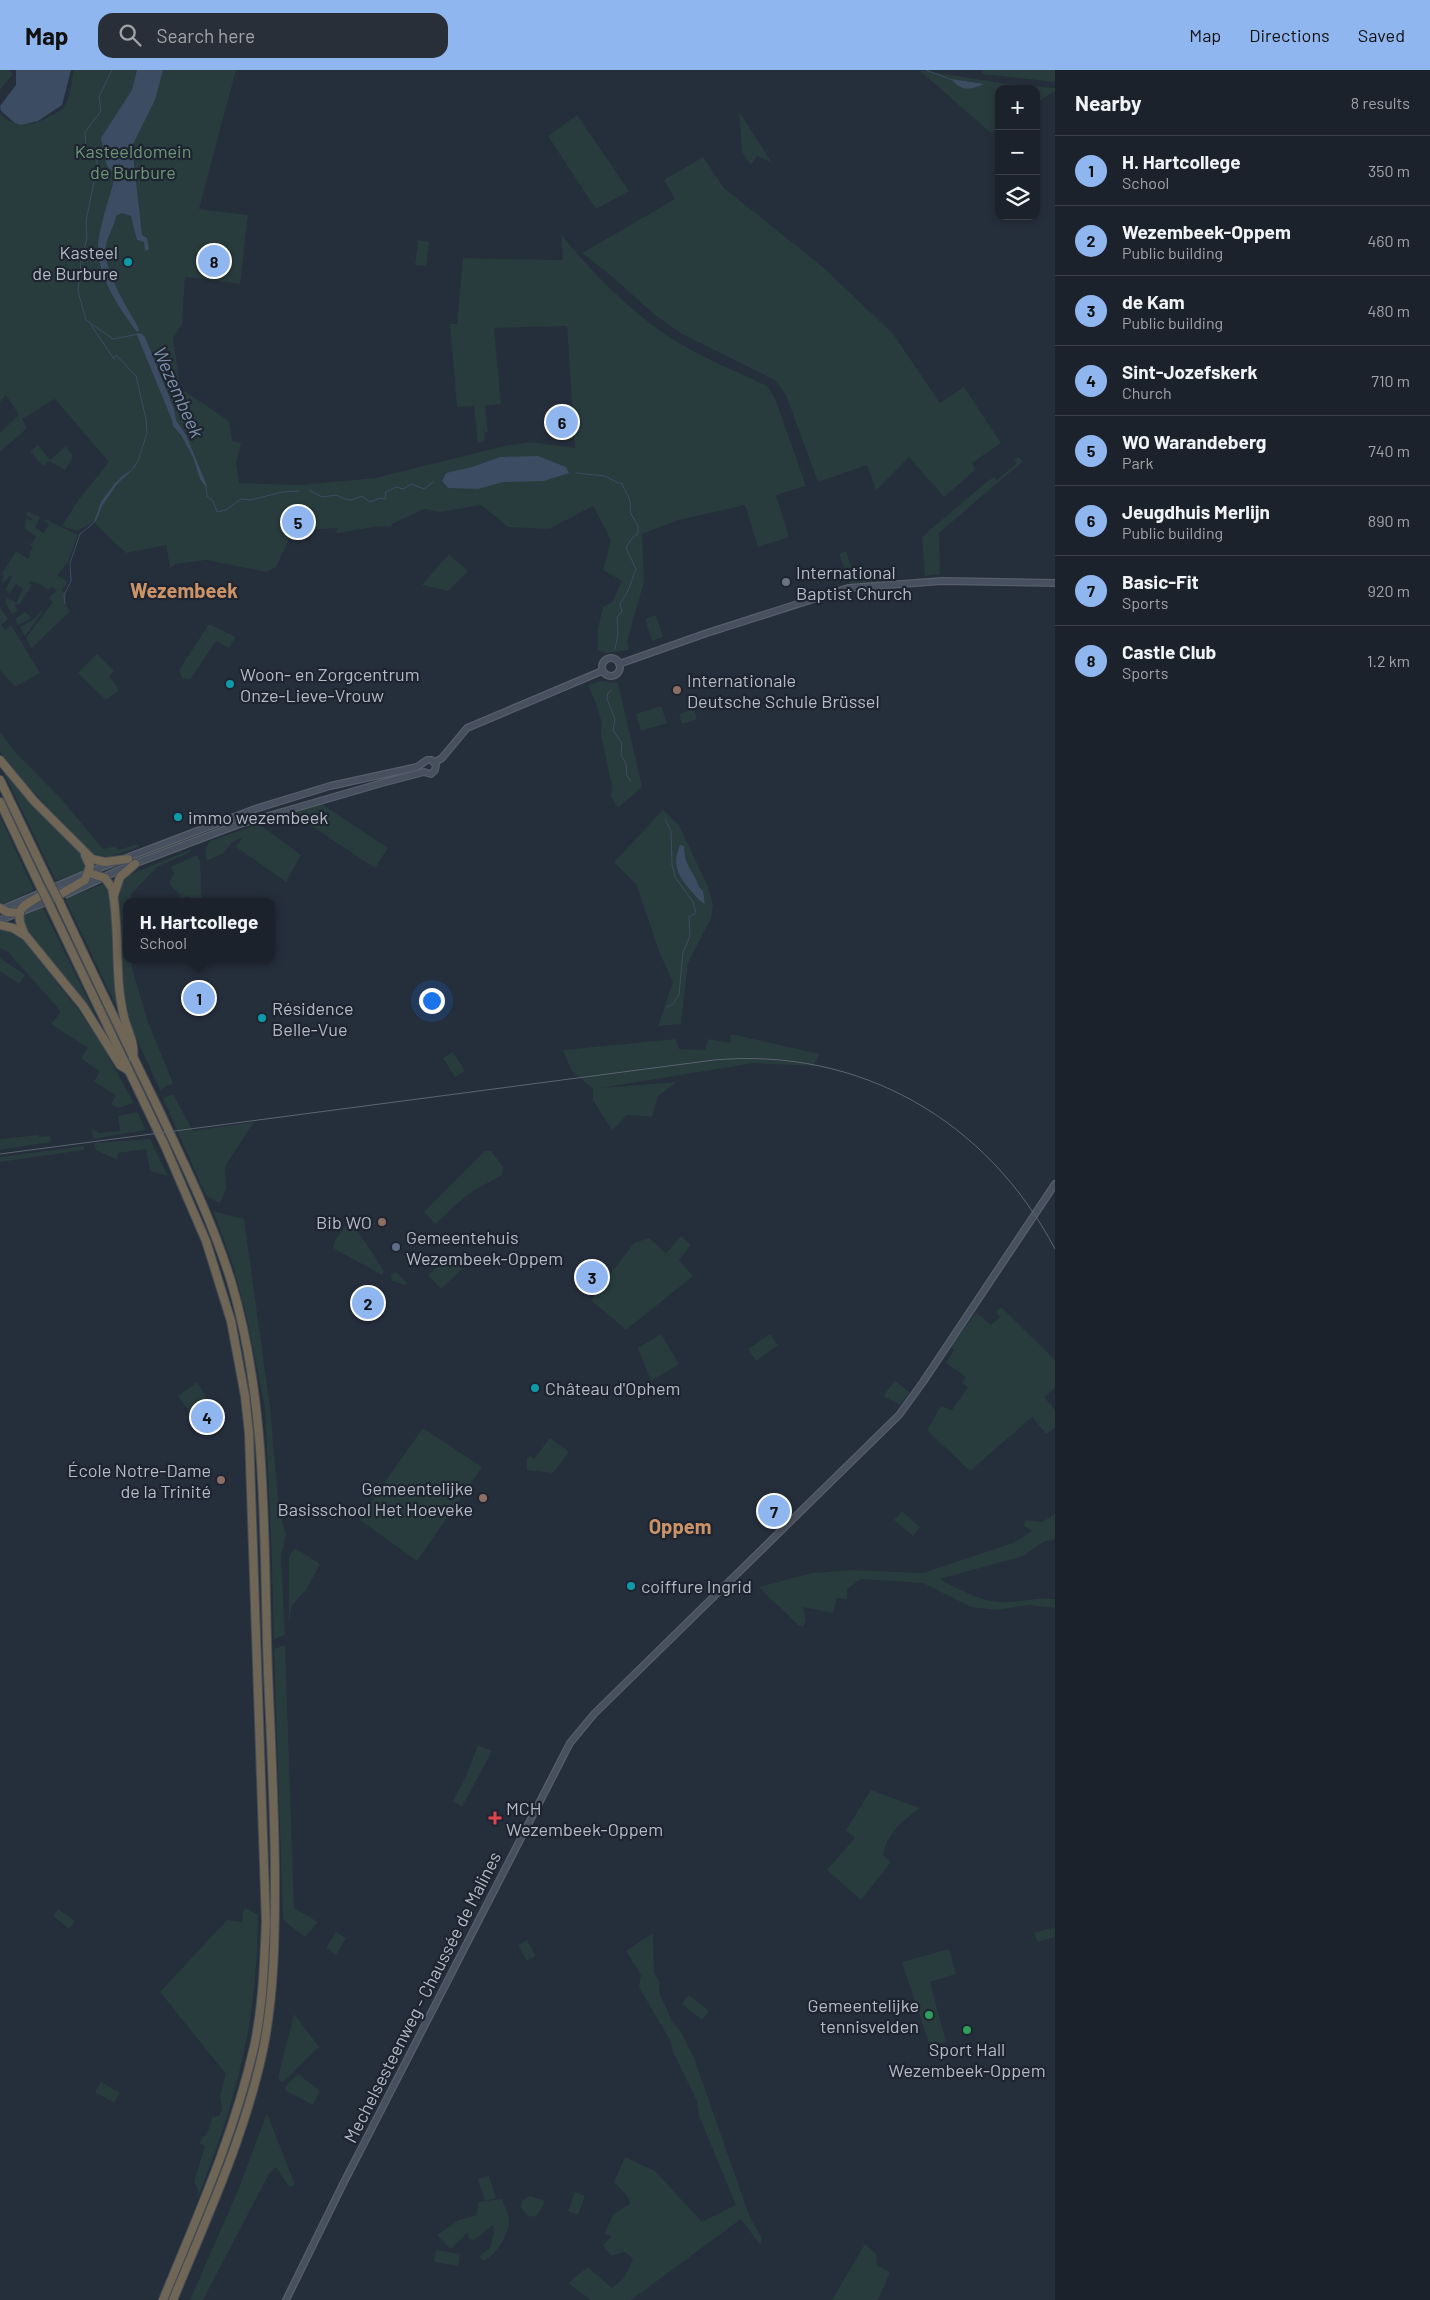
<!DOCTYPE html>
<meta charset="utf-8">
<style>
body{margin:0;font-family:Barlow,sans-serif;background:#292f38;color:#f1f3f6}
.controls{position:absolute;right:15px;top:15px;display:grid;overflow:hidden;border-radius:10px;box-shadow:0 2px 8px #0003}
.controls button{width:45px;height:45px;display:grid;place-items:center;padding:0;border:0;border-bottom:1px solid #3a3f48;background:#1c222c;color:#f1f3f6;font:25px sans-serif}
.you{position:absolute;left:431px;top:930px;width:18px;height:18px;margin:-12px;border:4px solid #fff;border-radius:50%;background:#1a73e8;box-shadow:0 0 0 8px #1a73e833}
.badge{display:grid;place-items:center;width:32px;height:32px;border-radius:50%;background:#90b6f0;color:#111;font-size:16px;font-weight:700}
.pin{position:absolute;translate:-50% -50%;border:2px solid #fff;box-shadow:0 1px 5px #0006}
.popup{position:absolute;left:123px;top:828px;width:152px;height:65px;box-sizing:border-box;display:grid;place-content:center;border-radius:10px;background:#1c222c;filter:drop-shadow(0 1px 4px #0005);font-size:16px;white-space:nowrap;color:#a0a4a9}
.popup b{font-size:19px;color:#f1f3f6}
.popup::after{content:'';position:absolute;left:50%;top:100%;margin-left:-10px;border:10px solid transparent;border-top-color:#1c222c}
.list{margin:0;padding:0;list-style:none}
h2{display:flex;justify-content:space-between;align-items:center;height:65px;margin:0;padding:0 20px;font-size:21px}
h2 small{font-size:16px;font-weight:400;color:#a0a4a9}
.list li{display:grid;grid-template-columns:32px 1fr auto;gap:15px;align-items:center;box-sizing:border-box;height:70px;padding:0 20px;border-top:1px solid #3a3f48}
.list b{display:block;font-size:19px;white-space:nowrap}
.list p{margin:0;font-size:16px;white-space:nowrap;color:#a0a4a9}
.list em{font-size:16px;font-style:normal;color:#a0a4a9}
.icon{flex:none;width:28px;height:28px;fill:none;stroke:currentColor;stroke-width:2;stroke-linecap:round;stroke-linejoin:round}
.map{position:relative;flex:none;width:1055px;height:2230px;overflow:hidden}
header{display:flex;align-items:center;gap:30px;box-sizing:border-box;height:70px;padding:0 25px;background:#90b6f0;color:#111}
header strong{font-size:24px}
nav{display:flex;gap:28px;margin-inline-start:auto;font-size:18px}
.search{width:350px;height:45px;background:#292f38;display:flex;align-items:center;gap:12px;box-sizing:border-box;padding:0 18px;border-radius:15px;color:#a0a4a9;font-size:19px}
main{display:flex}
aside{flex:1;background:#1c222c}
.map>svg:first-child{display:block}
.green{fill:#283b3d}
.water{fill:#3c4c63}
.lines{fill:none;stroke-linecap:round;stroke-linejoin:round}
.stream{stroke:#3c4c63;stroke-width:1}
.secondary-casing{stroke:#575e69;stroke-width:8}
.highway-casing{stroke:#444b56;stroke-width:10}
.secondary{stroke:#47505e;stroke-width:5.5}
.highway{stroke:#706656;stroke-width:8}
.tram{stroke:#5b6472;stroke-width:1}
.highway-bridge-casing{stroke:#444b56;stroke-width:10;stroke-linecap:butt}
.highway-bridge{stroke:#706656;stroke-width:8}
.culture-dot{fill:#0f9aa8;stroke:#1e2530;stroke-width:2}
.worship-dot{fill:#6b7280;stroke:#1e2530;stroke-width:2}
.education-dot{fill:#8d6e63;stroke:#1e2530;stroke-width:2}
.service-dot{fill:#5c6f8a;stroke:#1e2530;stroke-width:2}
.health-dot{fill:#e0444e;stroke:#1e2530;stroke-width:2}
.leisure-dot{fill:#2e9e5b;stroke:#1e2530;stroke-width:2}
.labels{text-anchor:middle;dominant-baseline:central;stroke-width:4.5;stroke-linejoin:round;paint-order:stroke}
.park-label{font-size:18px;fill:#6d9676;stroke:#1e2530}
.poi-label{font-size:18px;fill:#b4bbc6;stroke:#1e2530;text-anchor:start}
.street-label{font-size:18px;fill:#b4bbc6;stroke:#1e2530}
.water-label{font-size:19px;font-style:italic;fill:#7e92ac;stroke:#1e2530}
.quarter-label{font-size:20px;font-weight:bold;fill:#cc9369;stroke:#1e2530}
</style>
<header>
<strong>Map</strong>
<div class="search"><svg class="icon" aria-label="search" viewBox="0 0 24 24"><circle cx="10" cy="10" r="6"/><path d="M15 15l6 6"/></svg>Search here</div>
<nav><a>Map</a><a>Directions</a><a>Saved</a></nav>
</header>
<main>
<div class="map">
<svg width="1055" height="2230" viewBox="0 0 1055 2230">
<rect width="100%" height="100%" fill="#252e3b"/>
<!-- green -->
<g class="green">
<path d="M0,0H8L13,4L0,20Z"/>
<path d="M74,0H236L199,139L248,145L240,214L185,207L182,255L173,268L180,318L229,351L232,371L241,373L236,393L239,413L300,415L375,408L504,376L530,372L575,378L567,256L494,258L501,334L485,336L488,362H484L485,371L478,373L474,336L457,337L450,254H457L463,188L563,190L561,164C591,202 633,244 674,270C703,288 736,301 767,316L775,328L806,416L776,425L789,467L758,477L745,435L679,450L642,464L644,512L627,572L629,580L605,583L598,580V558L603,537L612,532L622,511L603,500L611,470L593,436L549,459L508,457L481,435L440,442L424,439L392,454L391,457C379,454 351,462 336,463L337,458L293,461L276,497L267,502L206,490L176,494L170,498L166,475L126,483L96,455V451L77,461L62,456L79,429L109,392L55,329L22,349L27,358L0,382V363L19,345L6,325L0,332V44C15,59 33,56 50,46C54,44 60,41 63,38C71,29 71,11 74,0Z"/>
<path d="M919,0L1008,14L1055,18V21L1036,33V19H999V58L991,63Z"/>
<path d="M983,0H1055V12L983,4Z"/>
<path d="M739,41L772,93L757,86L751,95L742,82Z"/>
<path d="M577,45L629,121L596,139L548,66Z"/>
<path d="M703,87L724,118L824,198L894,265L940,333L964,317L1001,373L972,393L975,400L944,427L909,387L876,420L867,395L818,412L786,325L775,310L682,264L655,245L609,204L582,183L675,129L664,110Z"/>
<path d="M418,170L429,172L426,196L415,195Z"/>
<path d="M38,375L50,390L66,376L73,387L65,400L49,391L43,396L30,381Z"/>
<path d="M1018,387L1023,391L939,463L940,504L925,506L922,467L984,414L994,407L997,410L1017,393L1014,390Z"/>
<path d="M27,441L40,447L35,458L44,463L49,454L44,451L45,449L78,465L68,492L57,505L68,512L62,520L66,523L65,534L70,541L32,578L26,568L53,532L49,528L57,520L51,517L48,520L42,515L30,511L29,513L32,515L19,535L16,533L15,536L18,540L12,544L5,532L7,528L16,533L23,519L16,514L10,523L5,520L12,507L9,506L4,513L1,511L4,506L2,504L16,481L28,489L31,484L29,483L33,477L26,472L32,474L36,466L25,459L26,448L31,451L32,449L26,445Z"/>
<path d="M846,481L854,505C875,499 879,499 897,512L850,514L839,484Z"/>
<path d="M449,484L468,501L448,521L422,515Z"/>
<path d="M0,537L8,549L1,555L6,560L11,555L40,603L15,617L0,600Z"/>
<path d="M41,541L42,542L25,566L20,557L34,549Z"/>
<path d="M25,542L32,548L18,555L15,549Z"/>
<path d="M656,545L663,567L652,571L645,549Z"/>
<path d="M209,554L236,567L229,578L216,571L190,610L182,608L179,600Z"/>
<path d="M97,584L114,601L109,606L119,620L106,630L78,603Z"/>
<path d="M600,611L618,613L642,717L618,738L611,727L612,716L601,665L602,654L597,636L588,615Z"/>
<path d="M661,636L667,653L641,661L636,644Z"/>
<path d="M694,639L697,649L682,654L679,644Z"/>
<path d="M0,662L16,683L64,732L103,779L116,776L118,780L138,774L139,777L106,788L93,784L16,704L0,682Z"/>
<path d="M0,695L10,710L83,787L87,799L56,811Z"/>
<path d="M322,734L388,778L375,798L292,743Z"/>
<path d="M663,740L679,755L708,817L713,835L711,848L688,893L681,954L658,956L673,912L660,884L636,814L614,792Z"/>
<path d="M0,746L34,820L1,835L0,833Z"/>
<path d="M259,754L301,785L286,812L236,777L242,768L232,772L224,783L206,791V778L210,771Z"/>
<path d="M187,767L186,771L104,805L99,802Z"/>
<path d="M190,780V782L157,797L131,824V832H126V889H132V898L148,952L173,1013L160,1020L132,959L122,915L118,826L121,810L128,805Z"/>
<path d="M197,785L200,791L202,832H197L186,826L183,832H178L181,826L169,813L174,803L171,797Z"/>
<path d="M106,813L111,825L115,910L123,950L65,829Z"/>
<path d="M43,838L104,962L26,861L21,846Z"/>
<path d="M0,857H7L22,868L80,942L102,975L134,1033L117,1038L111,1034L116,1026L94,1011L100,1002L81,988L88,978L51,954L60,943L58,938L8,882L0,878Z"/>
<path d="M0,888L25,905L19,914L0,901Z"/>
<path d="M731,964L820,984L813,996L754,993L601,1018L677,1012L658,1026L652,1047L627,1045L612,1060L593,1030V1019L571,1000L563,980L676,969L679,979L705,980L708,969L730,973Z"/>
<path d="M453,982L465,1001L455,1007L443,988Z"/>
<path d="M173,1024L193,1061L254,1052L225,1096L226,1119L220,1133L206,1126L163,1028Z"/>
<path d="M137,1042L146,1060L93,1069L92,1059L99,1063L120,1061L118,1046Z"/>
<path d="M38,1065L39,1067L50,1066L51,1072L0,1080V1069Z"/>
<path d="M150,1069L168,1106L150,1101L146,1079L118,1083L117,1090L96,1080L94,1073Z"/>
<path d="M84,1076V1080L0,1092V1087Z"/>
<path d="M485,1081H491L503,1097L502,1105L468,1124L435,1154L424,1142Z"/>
<path d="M213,1141L244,1149L270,1337L279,1441L286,1464L281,1486L285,1565L274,1569L271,1464L265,1338L246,1244L232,1192Z"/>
<path d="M348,1153L354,1155L384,1201L382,1205L333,1178L335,1170Z"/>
<path d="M681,1166L691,1175L679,1190L693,1206L626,1260L591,1230L634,1173L649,1168L666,1183Z"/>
<path d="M449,1186L462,1199L441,1219L428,1205Z"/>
<path d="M396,1202L407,1213L406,1215L392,1211L391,1205Z"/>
<path d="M1001,1237L1055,1290V1318L1044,1327L1055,1340V1358L1046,1364L1032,1347L970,1401L927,1360L941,1336L952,1340L968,1317L962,1313L966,1307L946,1293L954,1280L951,1277L976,1242L991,1255L1000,1247L996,1242Z"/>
<path d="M661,1264L679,1294L651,1311L638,1278Z"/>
<path d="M770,1264L778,1275L756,1291L748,1279Z"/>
<path d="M895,1311L910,1322L900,1335L883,1326Z"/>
<path d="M197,1312L207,1328L189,1341L178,1326Z"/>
<path d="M423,1358L482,1397L417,1491L359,1449Z"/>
<path d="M550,1368L569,1382L553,1403L527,1400V1388L531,1386L534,1389Z"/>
<path d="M902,1441L920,1457L913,1466L894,1450Z"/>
<path d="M1055,1444V1469L1043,1472L1023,1486L940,1509C960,1520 985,1534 1009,1532C1025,1531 1039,1527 1055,1529V1538L1029,1535L997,1540L971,1537L923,1513L861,1509L847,1519V1529L837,1528L833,1543L803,1537L806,1551L803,1557L798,1555L759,1517L812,1503L851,1500L923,1503L1013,1473L1032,1461L1024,1456L1025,1450L1042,1452Z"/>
<path d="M295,1478L320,1494L306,1520L292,1535L289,1554V1487Z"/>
<path d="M285,1575L294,1838L318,1852L305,1867L283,1850L274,1579Z"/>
<path d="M478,1675L492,1681L462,1737L453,1731L466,1706Z"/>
<path d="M871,1720L920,1738C904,1750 886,1764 883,1785L891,1792L861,1830L827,1800L855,1768L846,1760Z"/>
<path d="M246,1838L258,1845C258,1948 236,2034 197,2129L198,2119L194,2112L205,2076L199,2073L209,2059L212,2047L219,2046L222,2039L220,2025L226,2004L160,1922L227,1850L242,1852L243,1841Z"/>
<path d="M58,1839L75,1851L69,1859L53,1846Z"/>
<path d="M1055,1857V1867L1038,1872L1034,1863Z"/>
<path d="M336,1862L346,1868L336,1885L326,1878Z"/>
<path d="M653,1863L654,1903L660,1913L659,1922L673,1953L680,1960L694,1988L749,2145L762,2169L760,2175L741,2149L631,2230H591L568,2213L588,2197L612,2218L624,2208L633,2189L625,2182L611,2186L603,2175L612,2166L604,2164L614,2144L630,2134L628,2127L614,2112L625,2087L655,2101L702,2152L736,2135L699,2046L697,2031L673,1982L671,1972L639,1917L641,1905L626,1881Z"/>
<path d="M527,1870L536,1886L527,1891L518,1875Z"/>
<path d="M949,1879L956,1904L930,1912L946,1972L930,1976L902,1892Z"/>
<path d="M689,1925L709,1941L702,1950L682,1934Z"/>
<path d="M294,1944L319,1977L283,2012L279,2011L278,2007Z"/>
<path d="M298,2004L320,2021L313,2035L286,2021L285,2017Z"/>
<path d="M101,2012L120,2023L114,2033L95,2022Z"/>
<path d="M267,2043L295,2115L289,2117L276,2097L269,2104L203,2230H190L239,2118Z"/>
<path d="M489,2106L496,2128L485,2131L478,2109Z"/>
<path d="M575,2122L585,2126L578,2145L568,2141Z"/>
<path d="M530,2126L543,2130L544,2133C540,2140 540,2149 528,2146L521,2138L522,2131Z"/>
<path d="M502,2129C504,2135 508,2142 509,2148C511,2162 496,2186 483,2191L479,2186L490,2178L494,2163L493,2155L474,2170L469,2169L468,2162L451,2179L437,2165L459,2150L477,2145L478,2132Z"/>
<path d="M865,2174L876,2184L877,2195L890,2202L878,2230H832Z"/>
<path d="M436,2180L460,2184L458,2196L434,2192Z"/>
</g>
<!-- water -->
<g class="water">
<path d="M16,0H71L62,35L38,51L21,55L15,53L1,41L0,36L16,15Z"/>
<path d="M137,0H163L155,30L132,76L142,165L147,168L149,179L145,181L144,172L137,170L131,146L122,143L116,146C115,155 108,165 106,175C102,199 126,235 137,255L139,260L137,262C120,239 98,208 98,177C98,161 110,126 114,110V103L107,96L101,68L132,20Z"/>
<path d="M951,9L984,14C970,20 962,22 951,9Z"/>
<path d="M138,263L142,264L145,267L174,339L176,350L186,365L207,416H205L200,409L193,387L181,365L173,356L172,350L137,265Z"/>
<path d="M538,386L566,397L569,403L544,411L503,412L478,419L448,418L442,411L446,403L472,397L500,387Z"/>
<path d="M140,393L117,414L102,436L96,451L94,452L101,432L115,413Z"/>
<path d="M680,775L684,776C685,790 686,792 693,804C698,811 696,815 703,821L705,834C699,831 697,827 693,823C679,807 671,796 680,775Z"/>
</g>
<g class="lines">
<!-- stream -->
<g class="stream">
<path d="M112,0L99,27L101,41L85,62L86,81L97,90V97L86,151L87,168L81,192L78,221L86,250L113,269L139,264"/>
<path d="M926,0L952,10"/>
<path d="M91,255L114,289L116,285L136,306L146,349L147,363L138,391L133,398"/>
<path d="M576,403L605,406L618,413H622C624,423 633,427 630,442L638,456V464L632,468L626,478L636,499L628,521L620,534L622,542L617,547L618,564L615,579"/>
<path d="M120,408L127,403"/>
<path d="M206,416L207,426L213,431L217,442L226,440L241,429L251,430L282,422L299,421"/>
<path d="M309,420L322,427L336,425L345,429L351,430L362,426L370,432L380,428L385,429L386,422L396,417L403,419L411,414L424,419L433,412"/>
<path d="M65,534L64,525L71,511L70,493L80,464L95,452"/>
<path d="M612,620L608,623L607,629L615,649L613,660L622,674L621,685L626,694L627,706L631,711"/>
<path d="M665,749L671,761L672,795L675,807L693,832L696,843L689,847L690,866L683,882L679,925L673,934L667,937"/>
</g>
<!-- secondary casing -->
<g class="secondary-casing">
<g id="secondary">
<circle cx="611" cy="597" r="9"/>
<path d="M619,594L707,563L848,518L942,511L1055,513"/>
<path d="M434,693L442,688L467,658L602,601"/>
<path d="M0,840L97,799L255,739L330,716L417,697L427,690H432L436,695L435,700L431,704L424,702L382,713L237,755L126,797L67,824"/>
<path d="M0,850L49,831"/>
<path d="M286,2230L342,2116L570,1673L594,1644L899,1345L923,1312L1055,1114"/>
</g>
</g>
<!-- highway casing -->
<g class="highway-casing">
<g id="highway">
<path d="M0,690L34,731L92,789L105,792L128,789"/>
<path d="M0,710L49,812"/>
<path d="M0,732L40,816"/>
<path d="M89,803L105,808L112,818C121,862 113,907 125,951C129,964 135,974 133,988"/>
<path d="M114,825L120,807L135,794"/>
<path d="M54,828L85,810L90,796L85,785"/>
<path d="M59,831C91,900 124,968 157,1036C184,1093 212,1150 231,1211C269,1338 263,1472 268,1603C271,1674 275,1744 275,1815C275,1869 274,1922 264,1975C246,2064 207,2147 173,2230"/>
<path d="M50,836L165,1076L206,1171L231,1251L245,1326L249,1363L266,1852C264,1894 263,1936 254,1977C234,2065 197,2147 163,2230"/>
<path d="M0,838L7,842L20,843"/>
<path d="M0,855L13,858L26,866L83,936L120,995L128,1000"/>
<path d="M25,865C8,830 33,837 49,818"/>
</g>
</g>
<!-- secondary -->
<use href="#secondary" class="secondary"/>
<!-- highway -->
<use href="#highway" class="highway"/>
<!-- tram -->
<path class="tram" d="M0,1084L714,990C860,977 987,1050 1055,1179"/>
<!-- highway-bridge casing -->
<g class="highway-bridge-casing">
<g id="highway-bridge">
<path d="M49,812L59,831"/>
<path d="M40,816L50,836"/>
</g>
</g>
<!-- highway-bridge -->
<use href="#highway-bridge" class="highway-bridge"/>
</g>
<!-- markers -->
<g class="culture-dot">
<circle cx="128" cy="192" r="5"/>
<circle cx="230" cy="614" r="5"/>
<circle cx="178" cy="747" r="5"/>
<circle cx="262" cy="948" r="5"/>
<circle cx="535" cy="1318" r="5"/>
<circle cx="631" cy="1516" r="5"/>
</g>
<circle class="worship-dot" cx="786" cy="512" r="5"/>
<g class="education-dot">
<circle cx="677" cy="620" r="5"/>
<circle cx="382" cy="1152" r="5"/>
<circle cx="221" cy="1410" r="5"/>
<circle cx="483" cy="1428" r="5"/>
</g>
<circle class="service-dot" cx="396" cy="1177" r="5"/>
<path class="health-dot" d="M492.5 1740.5h5v5h5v5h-5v5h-5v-5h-5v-5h5z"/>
<g class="leisure-dot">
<circle cx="929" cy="1945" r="5"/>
<circle cx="967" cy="1960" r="5"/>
</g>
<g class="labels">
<!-- park labels -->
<g class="park-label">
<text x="133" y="81">Kasteeldomein<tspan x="133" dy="21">de Burbure</tspan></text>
</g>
<!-- poi labels -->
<g class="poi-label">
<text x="118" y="182" text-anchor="end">Kasteel<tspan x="118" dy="21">de Burbure</tspan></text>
<text x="796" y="502">International<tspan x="796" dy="21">Baptist Church</tspan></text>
<text x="240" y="604">Woon- en Zorgcentrum<tspan x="240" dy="21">Onze-Lieve-Vrouw</tspan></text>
<text x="687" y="610">Internationale<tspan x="687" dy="21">Deutsche Schule Brüssel</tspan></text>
<text x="188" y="747">immo wezembeek</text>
<text x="272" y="938">Résidence<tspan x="272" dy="21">Belle-Vue</tspan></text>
<text x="372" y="1152" text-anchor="end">Bib WO</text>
<text x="406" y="1167">Gemeentehuis<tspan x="406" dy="21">Wezembeek-Oppem</tspan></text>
<text x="545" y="1318">Château d'Ophem</text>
<text x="211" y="1400" text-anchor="end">École Notre-Dame<tspan x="211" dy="21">de la Trinité</tspan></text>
<text x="473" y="1418" text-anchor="end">Gemeentelijke<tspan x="473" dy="21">Basisschool Het Hoeveke</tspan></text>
<text x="641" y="1516">coiffure Ingrid</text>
<text x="506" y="1738">MCH<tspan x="506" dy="21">Wezembeek-Oppem</tspan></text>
<text x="919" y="1935" text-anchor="end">Gemeentelijke<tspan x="919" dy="21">tennisvelden</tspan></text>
<text x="967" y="1979" text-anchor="middle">Sport Hall<tspan x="967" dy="21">Wezembeek-Oppem</tspan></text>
</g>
<!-- street labels -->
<g class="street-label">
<text transform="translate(422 1927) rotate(-63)">Mechelsesteenweg - Chaussée de Malines</text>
</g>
<!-- water labels -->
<g class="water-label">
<text transform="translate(179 322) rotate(66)">Wezembeek</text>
</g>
<!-- quarter labels -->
<g class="quarter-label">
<text x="184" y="520">Wezembeek</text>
<text x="680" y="1456">Oppem</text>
</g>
</g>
</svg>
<div class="controls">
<button>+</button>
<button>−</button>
<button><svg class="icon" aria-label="layers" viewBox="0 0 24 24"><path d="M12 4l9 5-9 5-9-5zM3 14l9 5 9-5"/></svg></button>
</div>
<div class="you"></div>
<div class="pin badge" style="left:199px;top:928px">1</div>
<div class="popup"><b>H. Hartcollege</b>School</div>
<div class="pin badge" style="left:368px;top:1233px">2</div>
<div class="pin badge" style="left:592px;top:1207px">3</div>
<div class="pin badge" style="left:207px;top:1347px">4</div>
<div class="pin badge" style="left:298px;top:452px">5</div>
<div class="pin badge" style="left:562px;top:352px">6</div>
<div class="pin badge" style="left:774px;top:1441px">7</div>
<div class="pin badge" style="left:214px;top:191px">8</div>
</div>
<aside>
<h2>Nearby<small>8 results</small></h2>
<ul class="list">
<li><span class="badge">1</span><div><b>H. Hartcollege</b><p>School</p></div><em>350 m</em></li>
<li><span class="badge">2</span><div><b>Wezembeek-Oppem</b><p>Public building</p></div><em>460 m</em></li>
<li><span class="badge">3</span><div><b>de Kam</b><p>Public building</p></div><em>480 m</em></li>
<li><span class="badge">4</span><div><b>Sint-Jozefskerk</b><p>Church</p></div><em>710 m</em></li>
<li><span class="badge">5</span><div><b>WO Warandeberg</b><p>Park</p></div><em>740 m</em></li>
<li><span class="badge">6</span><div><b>Jeugdhuis Merlijn</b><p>Public building</p></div><em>890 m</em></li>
<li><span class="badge">7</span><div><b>Basic-Fit</b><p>Sports</p></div><em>920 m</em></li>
<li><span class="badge">8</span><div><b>Castle Club</b><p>Sports</p></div><em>1.2 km</em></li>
</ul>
</aside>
</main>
